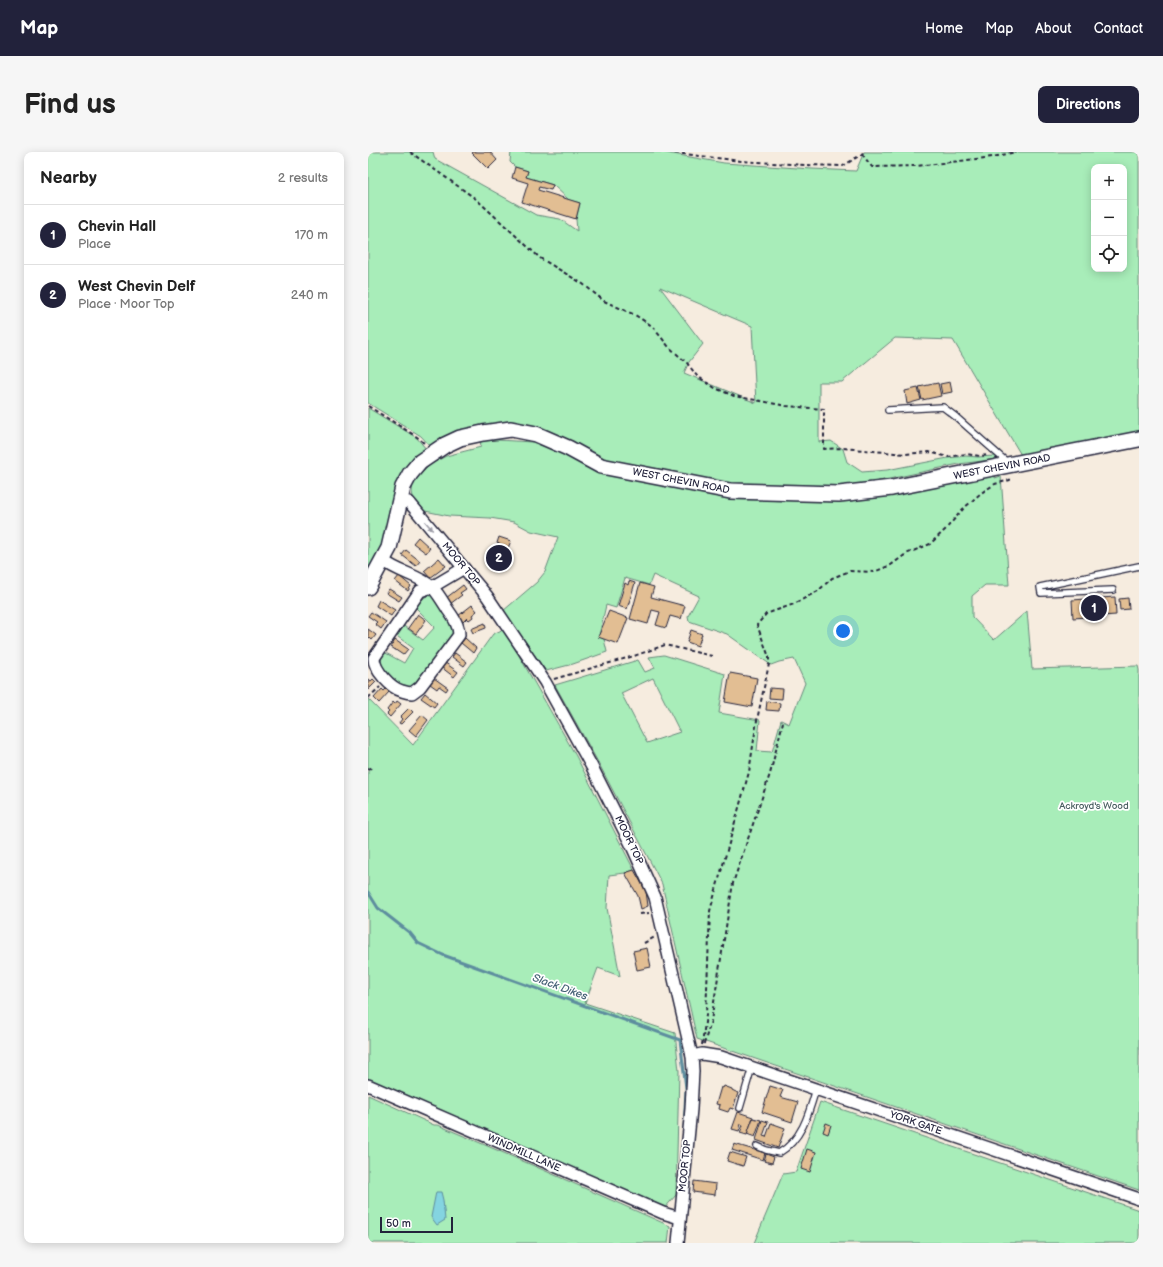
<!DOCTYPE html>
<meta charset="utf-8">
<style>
body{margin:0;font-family:"Balsamiq Sans",sans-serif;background:#f6f6f6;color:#222}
.controls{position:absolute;right:12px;top:12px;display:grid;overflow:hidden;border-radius:8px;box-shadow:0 2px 10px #0003}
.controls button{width:36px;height:36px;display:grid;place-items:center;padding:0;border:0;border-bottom:1px solid #e0e0e0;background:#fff;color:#222;font:20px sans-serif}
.scale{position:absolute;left:12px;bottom:10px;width:73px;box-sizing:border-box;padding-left:4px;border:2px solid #22223b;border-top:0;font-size:11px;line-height:14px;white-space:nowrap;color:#22223b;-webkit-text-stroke:3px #fff;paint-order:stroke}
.you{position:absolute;left:475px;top:479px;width:14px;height:14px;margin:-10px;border:3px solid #fff;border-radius:50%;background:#1a73e8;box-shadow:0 0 0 6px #1a73e833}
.badge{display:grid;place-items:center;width:26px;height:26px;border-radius:50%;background:#22223b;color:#fff;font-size:13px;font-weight:700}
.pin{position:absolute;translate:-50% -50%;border:2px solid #fff;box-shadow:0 1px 4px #0006}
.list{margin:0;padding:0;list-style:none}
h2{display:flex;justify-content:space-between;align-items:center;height:52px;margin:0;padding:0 16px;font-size:17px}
h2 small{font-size:13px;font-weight:400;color:#767676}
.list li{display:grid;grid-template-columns:26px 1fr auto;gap:12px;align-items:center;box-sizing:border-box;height:60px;padding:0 16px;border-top:1px solid #e0e0e0}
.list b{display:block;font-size:15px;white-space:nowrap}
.list p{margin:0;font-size:13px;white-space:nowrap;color:#767676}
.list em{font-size:13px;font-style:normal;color:#767676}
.icon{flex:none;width:22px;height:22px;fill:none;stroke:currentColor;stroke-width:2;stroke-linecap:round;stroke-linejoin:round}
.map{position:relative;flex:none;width:771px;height:1091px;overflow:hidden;border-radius:8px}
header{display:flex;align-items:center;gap:24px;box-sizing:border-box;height:56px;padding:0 20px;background:#22223b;color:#fff}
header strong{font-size:19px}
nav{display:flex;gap:22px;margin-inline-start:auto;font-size:14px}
.intro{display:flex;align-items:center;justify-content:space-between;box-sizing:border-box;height:96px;padding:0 24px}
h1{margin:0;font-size:28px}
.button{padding:10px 18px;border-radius:8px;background:#22223b;color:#fff;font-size:14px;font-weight:700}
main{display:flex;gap:24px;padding:0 24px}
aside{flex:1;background:#fff;border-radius:8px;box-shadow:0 2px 10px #0003}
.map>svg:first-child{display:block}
.green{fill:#a8edb9;stroke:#65887a;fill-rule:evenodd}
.water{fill:#84d4e0;stroke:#5d8d9e}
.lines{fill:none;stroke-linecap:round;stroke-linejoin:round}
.stream{stroke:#5d8d9e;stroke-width:3}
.building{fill:#e2be93;stroke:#22223b}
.lane-casing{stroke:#22223b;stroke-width:8}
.street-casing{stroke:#22223b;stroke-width:14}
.secondary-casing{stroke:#22223b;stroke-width:18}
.path{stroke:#22223b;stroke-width:2;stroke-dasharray:4 3;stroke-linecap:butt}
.lane{stroke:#fff;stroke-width:5.5}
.street{stroke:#fff;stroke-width:11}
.secondary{stroke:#fff;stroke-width:15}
.oneway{fill:#9c9ca7}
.labels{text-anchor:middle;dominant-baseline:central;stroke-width:3.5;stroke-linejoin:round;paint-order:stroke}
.street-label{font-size:10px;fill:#22223b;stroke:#fff}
.park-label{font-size:10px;fill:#4a5f61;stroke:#fff}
.water-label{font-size:11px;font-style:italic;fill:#446075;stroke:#fff}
</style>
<header>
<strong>Map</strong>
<nav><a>Home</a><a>Map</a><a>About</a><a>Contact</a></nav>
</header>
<div class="intro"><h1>Find us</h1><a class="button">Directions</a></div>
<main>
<aside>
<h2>Nearby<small>2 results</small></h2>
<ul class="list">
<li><span class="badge">1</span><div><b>Chevin Hall</b><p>Place</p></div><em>170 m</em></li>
<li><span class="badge">2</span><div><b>West Chevin Delf</b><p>Place · Moor Top</p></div><em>240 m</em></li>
</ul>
</aside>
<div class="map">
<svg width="771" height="1091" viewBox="0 0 771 1091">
<rect width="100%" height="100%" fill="#f6ecdf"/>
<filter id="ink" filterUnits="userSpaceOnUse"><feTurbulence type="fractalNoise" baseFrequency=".025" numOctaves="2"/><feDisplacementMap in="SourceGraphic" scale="8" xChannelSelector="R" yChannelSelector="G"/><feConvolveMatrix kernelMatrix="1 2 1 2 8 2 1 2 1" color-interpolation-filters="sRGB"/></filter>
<g filter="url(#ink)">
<!-- green -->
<g class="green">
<path d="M0,0H65L67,7L168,63L192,67L209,79L208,67L212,51L201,48L185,33L158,25L160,19L147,15L142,10L143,0H293L356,11L444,17L488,19L496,0H771V283L653,303L585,188L527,186L474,230H451V290L463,289L475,297L479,310L494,320L519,318L580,306L598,304L610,305L627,304L629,307L591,312L493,333L452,335L384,336L235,308L159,275L62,294L53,284L0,251ZM726,15H756V117H726ZM292,135L384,174L388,251L316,221L321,210L335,192Z"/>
<path d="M0,256L49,286L58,297L43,310L15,398L0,418Z"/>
<path d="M112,287L164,290L190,299L414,347L479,349L628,320L627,326L633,324L641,433H617L604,444V465L626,488L659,459L664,517L770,514L771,518V1038L329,887L294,732L231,612L187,533L270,508L277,520L287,516L281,505L296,503L357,522L351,561L392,568L389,599L404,600L413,568L421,572L437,531L426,507L411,510L403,513L359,482L321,469L320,464L331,444L285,423L281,433L257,426L248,456L238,453L231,484L236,487L239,500L205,512L178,519L135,459L169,430L177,420L190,385L163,379L146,370L122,366L81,364L57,359L45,345L44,340L45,330L63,312L78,304L113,295ZM285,526L312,580L279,591L253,541Z"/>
<path d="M66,441L84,470L86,484L47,536H37L29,532L18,523L13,513L14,499L36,511L45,496L26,482L33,472L55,488L67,475L47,455L57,445Z"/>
<path d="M136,477L208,604L266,718L257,721L241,723L239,756L252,824L230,816L217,851L307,881L311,919L308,1043L296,1057L0,928V547L45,593L125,482Z"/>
<path d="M0,943L66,973H70L164,1013L302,1074L300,1091H0Z"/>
<path d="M452,950L771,1058V1091H386L415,1022L428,1020Z"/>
</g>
<!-- water -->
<path class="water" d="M68,1040H73L75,1048L77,1068L69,1073L63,1065Z"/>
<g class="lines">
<!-- stream -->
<path class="stream" d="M0,740L10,756L42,781L50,791L75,803L312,888L318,936L316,978"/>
</g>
<!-- building -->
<g class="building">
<path d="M105,0H122L129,8L120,17L104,1Z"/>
<path d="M147,15L160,19L158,25L185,33L183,38L171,35L170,38L212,51L208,67L154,50L160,31L144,26Z"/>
<path d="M582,230L584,240L574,242L572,232Z"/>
<path d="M570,231L573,244L554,248L551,235Z"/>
<path d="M550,236L553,248L539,252L537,239Z"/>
<path d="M50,385L62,396L58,401L45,391Z"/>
<path d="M131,385L143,389L140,396L129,391Z"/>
<path d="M38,398L52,409L48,414L34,403Z"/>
<path d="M71,406L78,414L62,426L56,419Z"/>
<path d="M31,424L43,434L40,439L27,429Z"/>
<path d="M261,429L267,431L259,457L250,454L257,431L260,433Z"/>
<path d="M272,431L286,435L283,445L317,454L313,467L302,464L298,476L288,473L292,460L284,458L280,472L262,467Z"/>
<path d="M95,433L98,437L92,441L94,443L82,452L78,446Z"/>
<path d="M21,437L34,445L31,449L18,441Z"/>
<path d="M747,445L748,463L705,466L704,448Z"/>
<path d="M760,446L761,457L752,458L751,447Z"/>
<path d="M11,448L27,458L23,464L8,454Z"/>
<path d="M104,453L109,459L104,463L105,465L101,468L99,466L95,470L90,464Z"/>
<path d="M241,459L260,466L250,492L230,485Z"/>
<path d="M3,460L18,470L13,477L7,472L9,470L0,464Z"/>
<path d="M50,462L58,468L48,482L40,476Z"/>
<path d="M117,471L118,476L105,481L103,477Z"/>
<path d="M0,477L8,483L4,488L1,485L0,486Z"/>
<path d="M323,478L334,482L330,494L319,490Z"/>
<path d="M97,486L108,496L105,501L93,491Z"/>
<path d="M27,488L40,497L35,503L23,495Z"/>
<path d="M87,501L99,510L96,514L84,505Z"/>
<path d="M76,510L90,520L86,525L73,515Z"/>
<path d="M362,521L389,526L384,555L357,550Z"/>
<path d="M66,526L80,536L78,539L71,534L69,537L62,532Z"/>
<path d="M0,527L3,529L5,527L8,530L0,538Z"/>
<path d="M402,536L415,537L414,547L401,546Z"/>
<path d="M14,537L16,539L18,537L21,540L11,551L6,546Z"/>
<path d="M57,541L69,551L66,555L53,546Z"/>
<path d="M29,549L33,552L22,565L19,562L21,560L19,558L25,550L27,552Z"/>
<path d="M399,549L412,551L411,559L398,558Z"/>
<path d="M41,556L45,560L33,572L31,571L34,567L32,565Z"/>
<path d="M54,563L60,568L48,584L41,578Z"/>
<path d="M266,718L278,739L280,754L273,757L270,744L257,721Z"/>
<path d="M279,796L283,815L269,818L265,799Z"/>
<path d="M356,934L364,937V938L370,941L365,957L362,956L360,960L351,957L352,953L348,952L353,935L355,936Z"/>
<path d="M402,934L415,938L412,945L430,950L424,970L394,960Z"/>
<path d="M370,960L385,965L379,983L372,981L375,973L373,972L371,979L364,977Z"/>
<path d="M385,966L393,968L387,985L379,982Z"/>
<path d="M394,968L400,970L395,984L398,985L403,971L417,976L410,996L388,988Z"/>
<path d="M458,971L463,973L460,982L455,980Z"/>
<path d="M366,992L397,1001L395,1008L364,998Z"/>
<path d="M439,997L448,1000L442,1020L433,1017Z"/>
<path d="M362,1000L378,1005L375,1014L359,1009Z"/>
<path d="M398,1002L406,1005L404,1011L396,1009Z"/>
<path d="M326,1029L348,1032L347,1043L325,1040Z"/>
</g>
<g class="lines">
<!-- lane casing -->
<g class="lane-casing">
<g id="lane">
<path d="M520,258L575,255L588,265L640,311"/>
<path d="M745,438L673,441L672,435L771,414"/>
<path d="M372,956L384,915"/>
<path d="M389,994L398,998L411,1001C434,988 441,961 448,937"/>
</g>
</g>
<!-- street casing -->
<g class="street-casing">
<g id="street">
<path d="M33,348L41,350L119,444L177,530L224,615L264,694L287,745L324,904L325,919L323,957L310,1091"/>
<path d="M16,409C30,420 50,423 64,435C70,441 75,450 80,458C85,465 91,473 91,483L52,535L44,541C41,541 37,540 34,539C23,536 6,518 6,506L52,439L64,435L96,416"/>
<path d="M324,904L334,902L353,905L771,1047"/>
<path d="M0,933L295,1061L312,1066"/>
</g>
</g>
<!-- secondary casing -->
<g class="secondary-casing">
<path id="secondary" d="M0,435L21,396L35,335L42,322L52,310L77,293L92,286L115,281L143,277L168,282L200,296L233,314L362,339L471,342L524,336L771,287"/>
</g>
<!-- path -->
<g class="path">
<path d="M42,0L108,47L172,106L215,132L236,149L267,163L284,174L301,195L319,211L329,224L347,236L366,244L388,248L418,254L456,257V297L475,296L537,302L561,300L580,305L598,302L612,304L621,303"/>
<path d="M300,0L373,9L438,13L475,14L494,2L495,0"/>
<path d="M494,2L504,15L549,14L625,5L648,0"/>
<path d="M0,254L49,285L57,292"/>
<path d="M186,527L266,504L297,493L344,504"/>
<path d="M0,546L12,535"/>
<path d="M0,618L5,614"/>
<path d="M272,762L281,761"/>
<path d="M276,791L287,785"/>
<path d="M336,892L343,869L365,731L402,622L415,570"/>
<path d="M334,893L338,863L342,759L381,620L389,568L401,512V505L389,473L398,462L426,452L450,439L464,426L482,419L506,420L523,413L538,402L562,392L577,378L595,357L613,341L627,332L642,328V324"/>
</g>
<!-- lane -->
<use href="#lane" class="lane"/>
<!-- street -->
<use href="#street" class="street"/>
<!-- secondary -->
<use href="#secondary" class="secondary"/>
</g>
<!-- one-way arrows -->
<defs><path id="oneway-solid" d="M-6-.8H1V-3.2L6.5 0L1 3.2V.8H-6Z"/></defs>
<use class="oneway" href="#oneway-solid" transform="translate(61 374) rotate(50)"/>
</g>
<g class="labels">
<!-- street labels -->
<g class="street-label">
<text transform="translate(634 315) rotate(-11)">WEST CHEVIN ROAD</text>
<text transform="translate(313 329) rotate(11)">WEST CHEVIN ROAD</text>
<text transform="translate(93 412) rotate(50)">MOOR TOP</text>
<text transform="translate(261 688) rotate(64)">MOOR TOP</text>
<text transform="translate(548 971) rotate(19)">YORK GATE</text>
<text transform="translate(156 1001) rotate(24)">WINDMILL LANE</text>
<text transform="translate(317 1014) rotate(-84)">MOOR TOP</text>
</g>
<!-- park labels -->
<g class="park-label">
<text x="726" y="654">Ackroyd's Wood</text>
</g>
<!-- water labels -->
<g class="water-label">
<text transform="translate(192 835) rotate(20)">Slack Dikes</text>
</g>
</g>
</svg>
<div class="controls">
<button>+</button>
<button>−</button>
<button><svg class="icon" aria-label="locate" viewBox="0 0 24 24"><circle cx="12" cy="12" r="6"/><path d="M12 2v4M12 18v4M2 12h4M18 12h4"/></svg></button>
</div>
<div class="scale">50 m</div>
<div class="you"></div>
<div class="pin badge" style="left:726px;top:456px">1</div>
<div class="pin badge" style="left:131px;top:406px">2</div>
</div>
</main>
